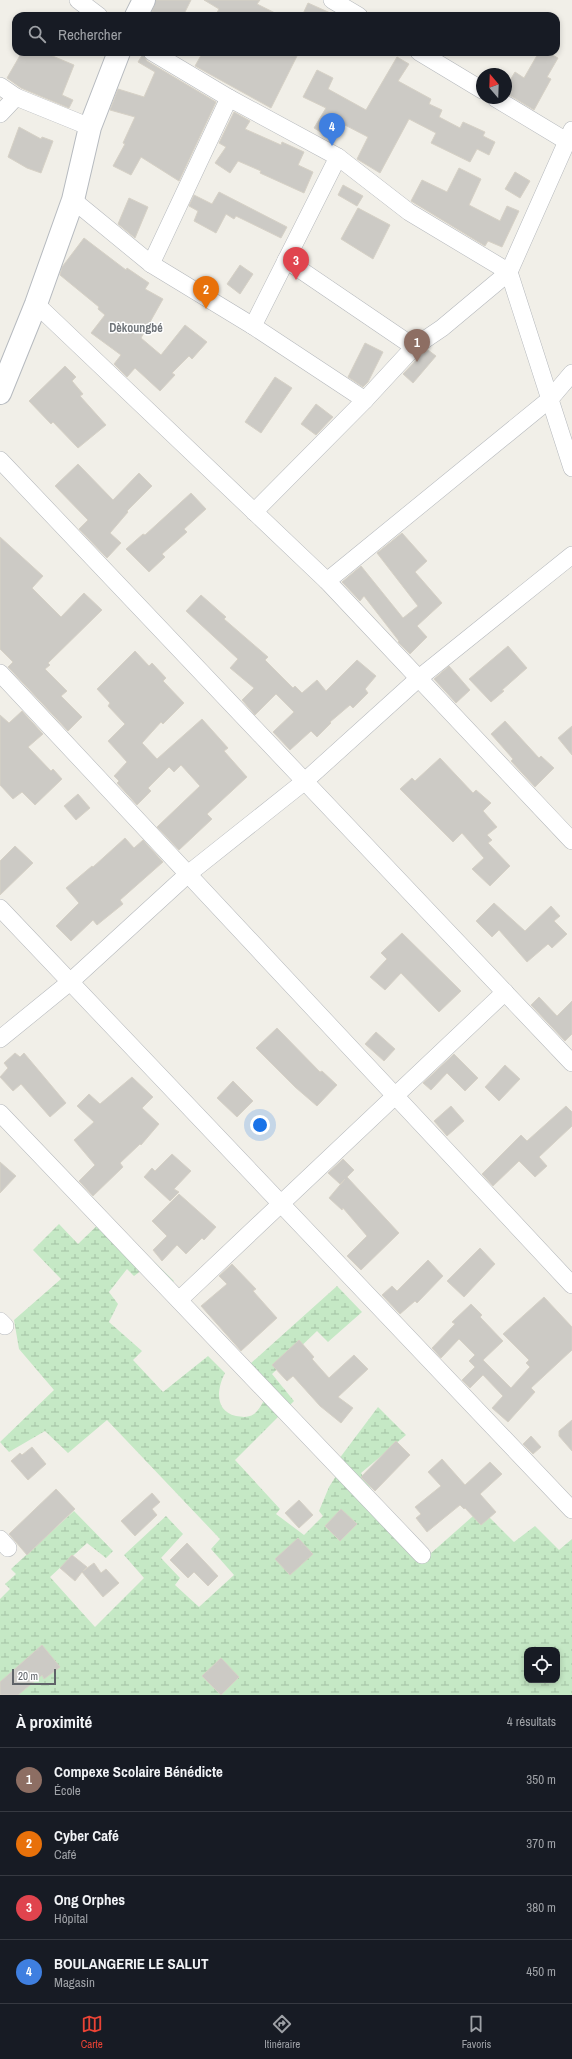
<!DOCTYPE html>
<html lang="fr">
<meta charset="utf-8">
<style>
body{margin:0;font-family:"Archivo Narrow",sans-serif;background:#20242c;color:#f1f3f6}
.controls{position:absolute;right:12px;bottom:12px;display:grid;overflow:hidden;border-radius:8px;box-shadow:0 2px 6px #0003}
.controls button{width:36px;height:36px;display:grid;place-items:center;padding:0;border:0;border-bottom:1px solid #363941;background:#171b24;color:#f1f3f6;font:20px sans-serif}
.compass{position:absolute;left:476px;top:68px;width:36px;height:36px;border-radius:50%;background:#171b24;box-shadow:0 2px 6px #0003;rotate:341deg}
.scale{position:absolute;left:12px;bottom:10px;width:44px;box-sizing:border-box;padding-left:4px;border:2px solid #5f6368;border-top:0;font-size:11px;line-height:14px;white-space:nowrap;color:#5f6368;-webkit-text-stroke:3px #fff;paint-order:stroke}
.you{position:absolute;left:260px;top:1125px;width:14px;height:14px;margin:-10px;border:3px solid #fff;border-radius:50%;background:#1a73e8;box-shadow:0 0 0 6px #1a73e833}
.badge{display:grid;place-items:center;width:26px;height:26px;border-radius:50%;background:#ea4335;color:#fff;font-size:13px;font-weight:700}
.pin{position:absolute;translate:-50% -33px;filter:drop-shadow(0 1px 2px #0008)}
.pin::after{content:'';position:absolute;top:21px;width:14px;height:12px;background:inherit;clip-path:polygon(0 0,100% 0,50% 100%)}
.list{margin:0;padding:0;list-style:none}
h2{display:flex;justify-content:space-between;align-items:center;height:52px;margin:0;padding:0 16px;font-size:17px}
h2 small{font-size:13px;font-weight:400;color:#9ea1a6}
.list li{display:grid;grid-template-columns:26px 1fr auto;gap:12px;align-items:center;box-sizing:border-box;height:64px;padding:0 16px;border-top:1px solid #363941}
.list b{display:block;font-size:15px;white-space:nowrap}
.list p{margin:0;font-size:13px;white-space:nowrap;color:#9ea1a6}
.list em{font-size:13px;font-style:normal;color:#9ea1a6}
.icon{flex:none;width:22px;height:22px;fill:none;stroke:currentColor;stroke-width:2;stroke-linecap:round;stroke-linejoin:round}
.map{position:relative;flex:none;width:572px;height:1695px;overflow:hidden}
.search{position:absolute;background:#171b24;box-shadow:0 2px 6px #0003;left:12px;right:12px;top:12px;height:44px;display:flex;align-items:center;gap:10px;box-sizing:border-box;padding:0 14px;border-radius:12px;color:#9ea1a6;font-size:15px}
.sheet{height:308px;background:#171b24}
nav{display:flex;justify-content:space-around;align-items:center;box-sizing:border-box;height:56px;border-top:1px solid #363941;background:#171b24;font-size:11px;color:#9ea1a6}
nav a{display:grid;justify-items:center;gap:2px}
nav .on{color:#ea4335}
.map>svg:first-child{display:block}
.wetland{fill:url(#wetland-marsh);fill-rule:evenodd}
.building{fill:#cccac5;stroke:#d6d1c6}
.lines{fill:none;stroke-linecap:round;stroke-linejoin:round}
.street-casing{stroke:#b5b8bc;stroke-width:18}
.secondary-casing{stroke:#b6babf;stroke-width:24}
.street{stroke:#fff;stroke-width:17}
.secondary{stroke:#fff;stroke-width:22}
.labels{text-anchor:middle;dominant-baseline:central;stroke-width:3;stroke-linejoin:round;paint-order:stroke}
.neighbourhood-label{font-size:12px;font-weight:bold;fill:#70757a;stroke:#fff}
</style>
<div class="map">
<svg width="572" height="1695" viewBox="0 0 572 1695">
<defs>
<pattern id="wetland-marsh" width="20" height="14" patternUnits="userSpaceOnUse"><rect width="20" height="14" fill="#c5e8c5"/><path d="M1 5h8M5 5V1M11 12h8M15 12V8" fill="none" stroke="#a3c0a4"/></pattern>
</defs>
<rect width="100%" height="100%" fill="#f1efe8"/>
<!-- wetland -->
<path class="wetland" d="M107,1216L174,1281L165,1291L142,1270L134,1276L127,1269L109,1292L118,1304L109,1322L142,1351L133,1360L163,1392L208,1356L225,1373C217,1388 214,1411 236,1416C242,1417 248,1418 254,1414C261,1409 266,1395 271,1388L250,1364L337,1286L362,1312L328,1342L317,1331L272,1374L294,1401L235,1460L280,1509L276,1514L304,1535L323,1516L319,1511L329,1487L343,1465L339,1459L378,1407L406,1435L361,1473L414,1555L421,1562L481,1509L514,1542L535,1526L559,1550L572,1539V1695H0V1599L10,1589L5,1584L16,1574L11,1569L74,1511L113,1551L106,1558L87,1543L50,1577L95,1627L144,1578L124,1555L166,1516L183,1534L161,1558L180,1578L175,1585L199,1607L234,1575L211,1549L220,1539L107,1420L68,1453L45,1431L9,1452L0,1442L54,1390L19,1349L14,1320L61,1279L33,1250L59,1224L78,1244ZM527,1650H557V1680H527Z"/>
<!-- building -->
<g class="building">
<path d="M156,0H191L183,16H150Z"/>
<path d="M204,0H260L257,4L281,16H215L219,9Z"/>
<path d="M308,3L337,16H302Z"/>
<path d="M22,52H43L74,65L62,95L73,100L69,108L21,88L7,78Z"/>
<path d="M203,52H299L271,108L195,66Z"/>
<path d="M539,52H547L558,58L547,77L551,79L534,110L506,93V87L515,72L524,78Z"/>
<path d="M143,54L147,61L216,102L179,181L141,157L131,175L113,166L125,144L123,143L135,117L110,110L118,89L144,97L155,72L138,62Z"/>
<path d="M397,57L409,64L398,81L431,99L429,104L442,110L439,117L460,128L463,122L485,132L483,136L495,142L489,155L477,149L470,162L431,143L436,133L409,119L380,173L357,159L368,137L343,124L334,140L314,128L326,108L303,97L317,70L333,78L328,89L366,110Z"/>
<path d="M234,112L250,121L245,129L281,145L282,142L304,152L298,165L313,172L304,193L260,173L261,171L238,161L230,173L215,163L226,147L219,143Z"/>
<path d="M19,127L41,139L42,137L53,141L41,173L27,168L8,157Z"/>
<path d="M459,168L481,179L469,205L500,221L507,206L519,211L502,247L488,241L485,246L411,201L422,180L447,192Z"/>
<path d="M515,172L530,181L520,198L505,189Z"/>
<path d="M343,185L363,196L357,206L338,195Z"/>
<path d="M219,192L287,227L281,238L236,216L234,219L226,214L216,233L194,221L198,211L189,206L194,195L212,204Z"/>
<path d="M129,198L148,207L135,238L118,224Z"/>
<path d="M358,208L390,225L373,259L341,239Z"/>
<path d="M84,238L126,270L127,268L149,283L145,289L163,299L141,338L161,355L185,325L207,342L192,359L189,356L172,373L175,375L160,391L135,368L127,377L114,364L121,355L91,333L105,315L98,309L99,307L60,275L62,267Z"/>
<path d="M240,265L253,274L240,294L227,284Z"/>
<path d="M365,343L383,352L368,382L363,387L348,377Z"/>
<path d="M428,350L436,356L413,383L403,374L421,355Z"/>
<path d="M65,366L76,377L72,381L83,394L80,396L106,425L78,448L53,422L51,424L29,401Z"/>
<path d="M275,377L292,388L261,433L245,422Z"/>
<path d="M316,404L333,417L316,435L301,424Z"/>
<path d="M78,464L113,500L139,473L152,486L127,511L128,512L110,533L121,543L107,558L79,529L88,520L55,486Z"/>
<path d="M191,493L206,509L184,529L187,532L162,554L165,557L149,572L126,549L143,534L145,535Z"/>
<path d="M402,533L427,561L415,572L442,603L417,626L427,637L410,654L398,642L399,641L364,596L360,601L342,582L361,566L403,618L418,606L377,553Z"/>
<path d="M0,537L43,576L32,588L61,617L84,593L102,610L48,663L50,665L45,669L67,691L61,696L82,717L68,731L8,667L13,662L0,649Z"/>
<path d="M201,595L226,617L224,619L268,657L265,660L293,688L295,686L302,693L317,680L326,691L357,660L376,676L365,689L368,693L353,708L350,705L330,722L331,723L317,737L311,731L290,750L273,732L294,712L276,694L255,715L242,700L254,688L230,668L238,659L186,611Z"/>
<path d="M508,646L527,668L502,690L504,691L491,702L469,679Z"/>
<path d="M135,651L149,666L152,663L166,678L163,681L184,703L163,724L161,722L142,743L157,759L202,719L228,748L224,751L247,777L207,814L212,819L179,850L157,827L200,786L181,765L174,772L169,767L148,788L151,791L137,805L117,783L119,781L114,776L127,762L108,741L125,724L108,706L110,703L97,689Z"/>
<path d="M449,666L470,690L456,703L434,679Z"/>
<path d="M22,711L43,734L28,747L51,771L53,769L62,779L35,805L22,792L13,799L0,785V715L9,723Z"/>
<path d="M505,721L539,758L541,756L554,768L535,787L511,761L513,759L491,734Z"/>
<path d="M572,726V755L558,738Z"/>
<path d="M440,758L473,793L476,790L491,803L483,811L497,827L487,835L492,840L488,843L510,866L490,886L472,869L484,858L462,833L453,842L400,789L412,778L415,781Z"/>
<path d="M78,794L90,808L76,820L64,806Z"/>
<path d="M125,838L134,848L143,840L163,862L120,900L123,904L97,925L93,920L71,941L56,926L79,903L66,888L92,866L93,867Z"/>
<path d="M15,846L33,863L0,895V861Z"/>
<path d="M494,903L525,931L551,906L560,916L554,921L567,934L552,948L548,944L527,962L499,930L492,937L476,921Z"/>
<path d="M402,933L461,991L439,1012L401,973L385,990L370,977L387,959L381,953Z"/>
<path d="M539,997L557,1016L572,1001V1034L565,1041L531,1005Z"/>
<path d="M277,1028L320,1072L322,1071L337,1085L317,1106L295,1087L256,1048Z"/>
<path d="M376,1032L395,1049L384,1061L365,1044Z"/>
<path d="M15,1053L20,1057L24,1053L66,1103L50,1117L21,1084L13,1091L0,1077L8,1068L4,1063Z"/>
<path d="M454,1054L478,1078L465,1091L447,1073L431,1090L423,1083Z"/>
<path d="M505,1065L520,1079L499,1101L485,1087Z"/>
<path d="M132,1077L153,1097L142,1108L159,1124L141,1145L140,1144L120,1163L123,1167L93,1196L79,1181L95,1165L74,1140L94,1122L77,1106L89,1094L100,1104Z"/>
<path d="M233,1081L253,1101L237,1117L217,1098Z"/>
<path d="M451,1106L464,1121L447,1136L434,1121Z"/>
<path d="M566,1106L572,1112V1126L539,1157L547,1166L535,1177L519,1161L493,1186L482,1174L521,1135L527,1141Z"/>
<path d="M172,1154L191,1171L174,1189L179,1192L170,1201L144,1177L152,1168L155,1171Z"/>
<path d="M343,1159L354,1170L347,1177L399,1233L361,1270L347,1256L367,1236L343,1208L342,1210L329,1198L345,1179L340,1184L328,1173Z"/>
<path d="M0,1162L16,1176L0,1193Z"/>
<path d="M179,1194L216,1227L204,1240L202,1238L186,1254L177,1245L162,1261L153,1250L167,1236L152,1221Z"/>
<path d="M480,1248L495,1264L464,1297L447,1281Z"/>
<path d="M428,1260L443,1276L417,1303L415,1301L400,1314L382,1295L392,1286L397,1291Z"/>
<path d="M232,1264L256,1289L253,1291L277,1318L241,1351L201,1306L227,1284L219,1276Z"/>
<path d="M544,1297L572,1327V1350L531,1388L535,1392L508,1422L492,1408L503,1396L483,1375L470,1388L462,1380L475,1367L469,1361L475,1355L459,1339L441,1358L432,1348L455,1324L452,1322L471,1304L482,1315L480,1317L503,1341L483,1360L511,1388L530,1367L526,1363L529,1360L503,1334Z"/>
<path d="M299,1340L314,1357L312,1359L329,1378L354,1355L368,1369L338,1397L353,1408L341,1423L320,1406L293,1376L287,1381L272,1365Z"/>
<path d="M572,1420V1451L559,1436V1431Z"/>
<path d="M531,1436L541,1447L533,1454L523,1444Z"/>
<path d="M396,1441L410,1455L375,1491L361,1477Z"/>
<path d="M32,1447L46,1464L28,1480L11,1461L20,1453L22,1455Z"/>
<path d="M442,1459L465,1485L490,1462L502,1474L480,1494L496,1512L481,1525L465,1508L464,1509L460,1505L427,1532L416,1518L421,1514L415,1507L441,1486L428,1472Z"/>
<path d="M56,1489L75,1509L27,1555L9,1534Z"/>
<path d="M152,1493L160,1502L152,1509L157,1515L135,1536L121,1521Z"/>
<path d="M299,1500L313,1515L299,1528L285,1513Z"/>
<path d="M341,1509L357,1524L340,1541L325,1526Z"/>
<path d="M298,1538L313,1554L290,1575L275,1559Z"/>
<path d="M187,1543L218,1576L208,1586L194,1572L188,1578L170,1560Z"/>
<path d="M72,1555L87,1567L83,1571L94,1563L101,1573L106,1569L119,1583L103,1597L82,1572L75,1581L60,1568Z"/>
<path d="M42,1645L60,1667L44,1679L42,1675L18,1695H0V1682Z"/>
<path d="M221,1658L239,1677L221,1695L202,1676Z"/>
</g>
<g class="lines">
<!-- street casing -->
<g class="street-casing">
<g id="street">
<path d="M78,0L99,16"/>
<path d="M332,0L359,16"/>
<path d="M152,52L229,98L338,157L409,212L509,272L572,468"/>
<path d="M419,52L482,90"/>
<path d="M0,86L16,97"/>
<path d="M495,98L568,142"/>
<path d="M0,114L16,97L90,127"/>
<path d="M73,200L151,264L253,326L365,400"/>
<path d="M286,260L414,347"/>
<path d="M151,264L229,98"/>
<path d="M36,304L327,581L572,841"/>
<path d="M253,326L338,157"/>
<path d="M0,460L572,1063"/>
<path d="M254,512L365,400L414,347L442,328L509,272L572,130"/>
<path d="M327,581L550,399L572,373"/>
<path d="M0,673L572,1285"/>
<path d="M0,908L572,1510"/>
<path d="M0,1039L70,982L188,874L305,781L419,678L572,555"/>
<path d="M0,1113L422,1555"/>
<path d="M179,1300L505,992"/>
<path d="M0,1321L5,1326"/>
<path d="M0,1539L8,1548"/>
</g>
</g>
<!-- secondary casing -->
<g class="secondary-casing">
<g id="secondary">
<path d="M136,16L144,0"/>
<path d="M0,393L36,304L73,200L90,127L119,52"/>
</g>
</g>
<!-- street -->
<use href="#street" class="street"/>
<!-- secondary -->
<use href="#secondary" class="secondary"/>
</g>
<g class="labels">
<!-- neighbourhood labels -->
<g class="neighbourhood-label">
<text x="136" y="328">Dèkoungbé</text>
</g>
</g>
</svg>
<div class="controls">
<button><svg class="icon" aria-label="locate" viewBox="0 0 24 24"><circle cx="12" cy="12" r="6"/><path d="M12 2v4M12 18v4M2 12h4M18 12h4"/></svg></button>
</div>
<svg class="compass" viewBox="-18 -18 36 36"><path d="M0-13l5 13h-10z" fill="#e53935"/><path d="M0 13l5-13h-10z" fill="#9ea1a6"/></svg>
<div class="scale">20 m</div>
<div class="you"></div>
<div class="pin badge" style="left:417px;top:362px;background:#8d6e63">1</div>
<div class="pin badge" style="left:206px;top:309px;background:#e8710a">2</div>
<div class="pin badge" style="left:296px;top:280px;background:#e0444e">3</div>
<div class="pin badge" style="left:332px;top:146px;background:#3f7fe0">4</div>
<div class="search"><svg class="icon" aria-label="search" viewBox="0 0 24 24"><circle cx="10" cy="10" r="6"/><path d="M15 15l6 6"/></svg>Rechercher</div>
</div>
<section class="sheet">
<h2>À proximité<small>4 résultats</small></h2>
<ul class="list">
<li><span class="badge" style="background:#8d6e63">1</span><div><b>Compexe Scolaire Bénédicte</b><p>École</p></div><em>350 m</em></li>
<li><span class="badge" style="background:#e8710a">2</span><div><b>Cyber Café</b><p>Café</p></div><em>370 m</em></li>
<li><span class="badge" style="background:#e0444e">3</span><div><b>Ong Orphes</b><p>Hôpital</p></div><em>380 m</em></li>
<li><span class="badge" style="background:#3f7fe0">4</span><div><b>BOULANGERIE LE SALUT</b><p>Magasin</p></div><em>450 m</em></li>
</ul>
</section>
<nav>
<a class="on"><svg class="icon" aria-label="map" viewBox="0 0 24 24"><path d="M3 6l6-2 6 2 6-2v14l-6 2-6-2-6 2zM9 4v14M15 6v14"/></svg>Carte</a>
<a><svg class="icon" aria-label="directions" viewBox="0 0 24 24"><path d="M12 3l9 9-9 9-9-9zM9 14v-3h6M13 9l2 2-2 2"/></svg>Itinéraire</a>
<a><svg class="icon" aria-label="saved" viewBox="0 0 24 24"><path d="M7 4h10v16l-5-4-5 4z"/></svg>Favoris</a>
</nav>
